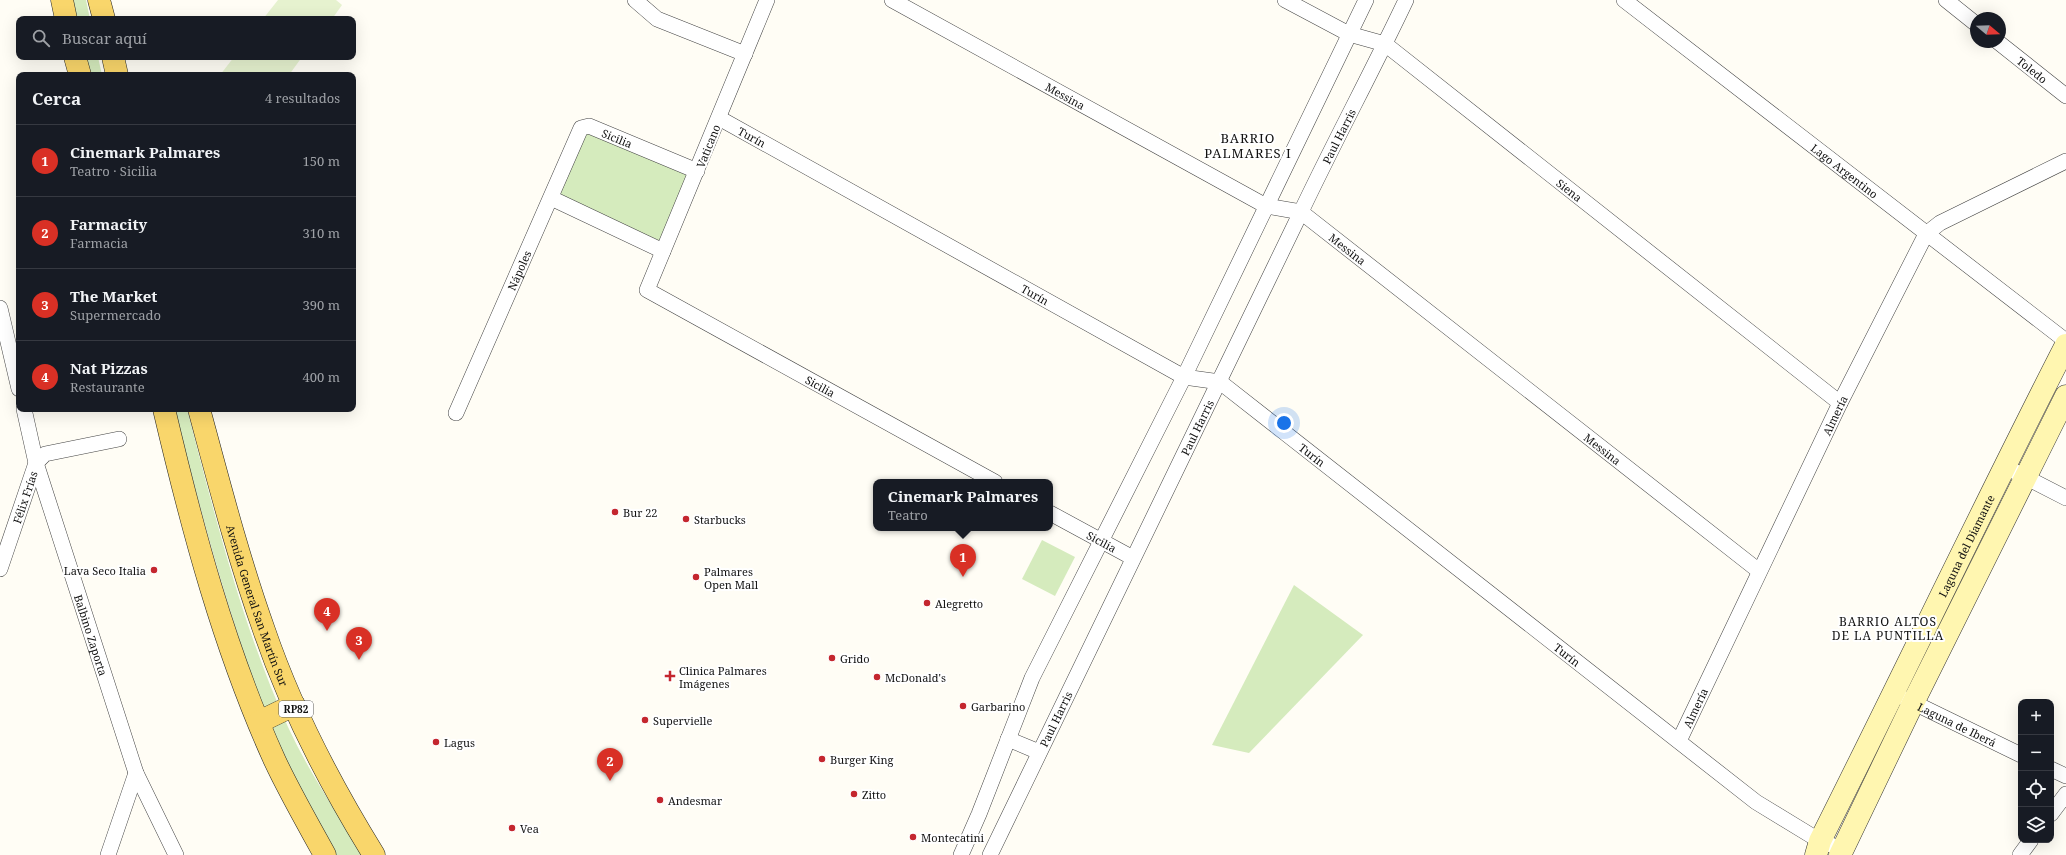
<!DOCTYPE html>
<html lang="es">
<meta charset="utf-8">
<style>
body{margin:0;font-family:"Noto Serif",serif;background:#20242c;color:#f1f3f6}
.controls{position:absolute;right:12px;bottom:12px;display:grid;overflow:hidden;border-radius:8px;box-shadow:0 4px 16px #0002}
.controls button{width:36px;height:36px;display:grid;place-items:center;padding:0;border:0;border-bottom:1px solid #363941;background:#171b24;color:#f1f3f6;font:20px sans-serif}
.compass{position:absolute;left:1970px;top:12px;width:36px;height:36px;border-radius:50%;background:#171b24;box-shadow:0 4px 16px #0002;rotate:109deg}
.you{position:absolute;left:1284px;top:423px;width:14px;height:14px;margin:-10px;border:3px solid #fff;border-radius:50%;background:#1a73e8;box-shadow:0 0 0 6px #1a73e833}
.badge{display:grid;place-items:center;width:26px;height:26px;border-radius:50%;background:#d93025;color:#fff;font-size:13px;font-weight:700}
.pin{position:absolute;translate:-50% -33px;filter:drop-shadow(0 1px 2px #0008)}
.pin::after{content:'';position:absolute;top:21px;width:14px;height:12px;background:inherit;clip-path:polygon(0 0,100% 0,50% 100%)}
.popup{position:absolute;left:873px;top:479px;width:180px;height:52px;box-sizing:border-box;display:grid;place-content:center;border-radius:8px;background:#171b24;filter:drop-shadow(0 1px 3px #0005);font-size:13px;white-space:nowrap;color:#9ea1a6}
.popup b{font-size:15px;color:#f1f3f6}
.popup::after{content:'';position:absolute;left:50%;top:100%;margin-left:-8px;border:8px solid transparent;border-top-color:#171b24}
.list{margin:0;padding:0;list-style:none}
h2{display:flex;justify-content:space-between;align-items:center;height:52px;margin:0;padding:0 16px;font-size:17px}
h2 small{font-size:13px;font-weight:400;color:#9ea1a6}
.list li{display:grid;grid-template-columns:26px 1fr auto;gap:12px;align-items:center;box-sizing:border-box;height:72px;padding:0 16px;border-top:1px solid #363941}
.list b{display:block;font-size:15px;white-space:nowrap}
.list p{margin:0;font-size:13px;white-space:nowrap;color:#9ea1a6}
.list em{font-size:13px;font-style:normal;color:#9ea1a6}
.icon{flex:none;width:22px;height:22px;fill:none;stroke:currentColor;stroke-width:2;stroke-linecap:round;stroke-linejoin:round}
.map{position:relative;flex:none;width:2066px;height:855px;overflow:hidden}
.search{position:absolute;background:#171b24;box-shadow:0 4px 16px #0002;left:16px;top:16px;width:340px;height:44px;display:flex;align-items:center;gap:10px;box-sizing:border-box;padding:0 14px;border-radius:8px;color:#9ea1a6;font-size:15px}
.panel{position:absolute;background:#171b24;box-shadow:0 4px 16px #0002;left:16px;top:72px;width:340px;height:340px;border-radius:8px}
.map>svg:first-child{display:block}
.green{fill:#d5ebbd}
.pitch{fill:#e6f2cf}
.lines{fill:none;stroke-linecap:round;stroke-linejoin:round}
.street-casing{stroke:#444;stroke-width:16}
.secondary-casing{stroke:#333;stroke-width:23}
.primary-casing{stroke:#222;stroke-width:23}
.street{stroke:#fff;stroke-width:15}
.secondary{stroke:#fff6b0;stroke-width:22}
.primary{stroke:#f9d66b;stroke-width:22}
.poi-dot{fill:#c4262e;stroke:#fff;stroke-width:1.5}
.labels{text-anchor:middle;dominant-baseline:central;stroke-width:4;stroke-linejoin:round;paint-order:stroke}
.shield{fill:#fff;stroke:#585858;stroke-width:1}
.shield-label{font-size:10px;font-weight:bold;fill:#111}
.street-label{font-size:11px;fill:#111;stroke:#fff}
.poi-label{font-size:11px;fill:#111;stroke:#fff;text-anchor:start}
.neighbourhood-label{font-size:12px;letter-spacing:1px;fill:#111;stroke:#fff}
.quarter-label{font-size:13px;letter-spacing:1px;fill:#111;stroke:#fff}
</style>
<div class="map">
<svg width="2066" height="855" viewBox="0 0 2066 855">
<rect width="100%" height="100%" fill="#fffdf5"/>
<!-- green -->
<g class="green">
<path d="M73,0H86L90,19H77Z"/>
<path d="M85,57H98L102,75H89Z"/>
<path d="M581,128L697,171L663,251L551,198Z"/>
<path d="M174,409H187C215,516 242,626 288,727C309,772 337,814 364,855H336C307,802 278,748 257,691C224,599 199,504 174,409Z"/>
<path d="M1042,540L1075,557L1055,596L1022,579Z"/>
<path d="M1294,585L1363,635L1249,753L1212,745Z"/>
</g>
<!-- pitch -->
<g class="pitch">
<path d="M278,0H336L342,5L332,19H263Z"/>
<path d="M234,57H302L289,75H220Z"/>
</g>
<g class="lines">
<!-- street casing -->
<g class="street-casing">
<g id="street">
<path d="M635,0L657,19L745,54"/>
<path id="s1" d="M767,0L647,290L995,482"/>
<path id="s2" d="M892,0L1266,206L1301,212L1759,571"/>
<path id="s3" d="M1285,0L1349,34L1385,44L1840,403"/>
<path id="s4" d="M1624,0L2066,341"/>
<path d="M1946,0L1976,24"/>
<path id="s5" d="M1998,42L2066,96"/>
<path id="s6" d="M719,118L1184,377L1220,382L1756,802L1820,841L1842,849"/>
<path d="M551,198L663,251"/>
<path d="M0,308L19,389"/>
<path id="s7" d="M24,409L36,463L136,773L176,855"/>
<path id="s8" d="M456,413L581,128L589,126L697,171"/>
<path d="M2004,466L2066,498"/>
<path id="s9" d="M1050,513L1133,558"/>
<path id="s10" d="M0,569L36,463L45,454L119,439"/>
<path id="s11" d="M1906,699L2021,755"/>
<path d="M1008,739L1039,752"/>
<path id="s12" d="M1679,741L1840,403L1926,234L1940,223L2066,161"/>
<path d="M2051,769L2066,776"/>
<path d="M2051,814L2066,794"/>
<path d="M108,855L136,773"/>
<path d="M961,855L979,814L1032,678L1184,377L1366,0"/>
<path id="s13" d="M990,855C1092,641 1197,428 1300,214C1334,142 1372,72 1406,0"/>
<path d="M2020,855L2031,840"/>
</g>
</g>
<!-- secondary casing -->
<g class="secondary-casing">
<g id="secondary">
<path id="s14" d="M1816,855L1820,841C1903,676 1982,509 2066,345"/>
<path d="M1840,855L1913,703L2066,396"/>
</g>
</g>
<!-- primary casing -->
<g class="primary-casing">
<g id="primary">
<path d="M62,0L66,19"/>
<path d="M99,0L104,19"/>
<path d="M75,57L80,75"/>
<path d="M113,57L117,75"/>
<path d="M164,409C192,528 224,649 275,761C290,793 308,824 325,855"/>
<path id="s15" d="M199,409C219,483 238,557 264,630C291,709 330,784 374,855"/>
<path d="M259,722L294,705"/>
</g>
</g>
<!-- street -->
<use href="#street" class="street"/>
<!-- secondary -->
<use href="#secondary" class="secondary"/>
<!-- primary -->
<use href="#primary" class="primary"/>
</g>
<!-- markers -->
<g class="poi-dot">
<circle cx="615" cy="512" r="4"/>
<circle cx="686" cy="519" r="4"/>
<circle cx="154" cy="570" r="4"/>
<circle cx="696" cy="577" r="4"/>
<circle cx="927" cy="603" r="4"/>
<circle cx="832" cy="658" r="4"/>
<path d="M668 670h4v4h4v4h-4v4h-4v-4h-4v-4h4z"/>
<circle cx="877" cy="677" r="4"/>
<circle cx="963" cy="706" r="4"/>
<circle cx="645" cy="720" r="4"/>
<circle cx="436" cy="742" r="4"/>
<circle cx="822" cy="759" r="4"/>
<circle cx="854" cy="794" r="4"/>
<circle cx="660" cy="800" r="4"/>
<circle cx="512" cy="828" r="4"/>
<circle cx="913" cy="837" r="4"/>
</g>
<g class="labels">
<!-- shield labels -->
<rect class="shield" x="279" y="701" width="34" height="16" rx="3"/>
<g class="shield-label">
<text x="296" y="709">RP82</text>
</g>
<!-- street labels -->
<g class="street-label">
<text stroke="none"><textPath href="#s5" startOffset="44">Toledo</textPath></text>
<text stroke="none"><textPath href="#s2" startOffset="198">Messina</textPath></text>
<text stroke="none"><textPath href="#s6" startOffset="38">Turín</textPath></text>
<text stroke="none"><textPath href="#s13" startOffset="799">Paul Harris</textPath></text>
<text stroke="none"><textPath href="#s8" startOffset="350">Sicilia</textPath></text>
<text transform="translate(708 146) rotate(-68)">Vaticano</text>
<text stroke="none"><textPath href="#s4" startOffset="279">Lago Argentino</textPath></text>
<text stroke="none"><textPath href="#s3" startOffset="345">Siena</textPath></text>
<text stroke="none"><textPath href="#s2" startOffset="522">Messina</textPath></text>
<text stroke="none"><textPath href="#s8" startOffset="156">Nápoles</textPath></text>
<text stroke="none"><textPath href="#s6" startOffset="362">Turín</textPath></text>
<text stroke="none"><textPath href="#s1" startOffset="512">Sicilia</textPath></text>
<text stroke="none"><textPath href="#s12" startOffset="361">Almería</textPath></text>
<text stroke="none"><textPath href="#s13" startOffset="475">Paul Harris</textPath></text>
<text stroke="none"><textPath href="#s2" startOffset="846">Messina</textPath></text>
<text stroke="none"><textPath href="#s6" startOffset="686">Turín</textPath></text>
<text stroke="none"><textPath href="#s10" startOffset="76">Félix Frías</textPath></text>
<text stroke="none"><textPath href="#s9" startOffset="59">Sicilia</textPath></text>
<text stroke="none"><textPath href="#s14" startOffset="344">Laguna del Diamante</textPath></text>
<text stroke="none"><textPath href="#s15" startOffset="205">Avenida General San Martín Sur</textPath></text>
<text stroke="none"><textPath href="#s7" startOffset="236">Balbino Zaporta</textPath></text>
<text stroke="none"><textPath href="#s6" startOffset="1010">Turín</textPath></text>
<text stroke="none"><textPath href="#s12" startOffset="37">Almería</textPath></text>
<text stroke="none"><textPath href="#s13" startOffset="151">Paul Harris</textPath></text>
<text stroke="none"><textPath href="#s11" startOffset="57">Laguna de Iberá</textPath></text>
</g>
<!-- poi labels -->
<g class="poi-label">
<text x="623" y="512">Bur 22</text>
<text x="694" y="519">Starbucks</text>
<text x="146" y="570" text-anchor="end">Lava Seco Italia</text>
<text x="704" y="571">Palmares<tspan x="704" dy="13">Open Mall</tspan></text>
<text x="935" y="603">Alegretto</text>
<text x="840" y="658">Grido</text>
<text x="679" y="670">Clinica Palmares<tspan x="679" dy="13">Imágenes</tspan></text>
<text x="885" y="677">McDonald's</text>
<text x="971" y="706">Garbarino</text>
<text x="653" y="720">Supervielle</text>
<text x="444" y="742">Lagus</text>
<text x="830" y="759">Burger King</text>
<text x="862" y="794">Zitto</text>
<text x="668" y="800">Andesmar</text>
<text x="520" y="828">Vea</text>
<text x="921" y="837">Montecatini</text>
</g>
<!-- neighbourhood labels -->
<g class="neighbourhood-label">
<text x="1888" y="621">BARRIO ALTOS<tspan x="1888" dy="14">DE LA PUNTILLA</tspan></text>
</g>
<!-- quarter labels -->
<g class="quarter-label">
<text x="1248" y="138">BARRIO<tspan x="1248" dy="15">PALMARES I</tspan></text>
</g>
</g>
</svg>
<div class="controls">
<button>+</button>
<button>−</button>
<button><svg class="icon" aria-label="locate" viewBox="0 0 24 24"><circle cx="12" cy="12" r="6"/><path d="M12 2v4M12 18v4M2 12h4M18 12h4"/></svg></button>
<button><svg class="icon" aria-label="layers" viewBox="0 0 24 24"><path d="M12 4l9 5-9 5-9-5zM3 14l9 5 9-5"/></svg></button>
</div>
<svg class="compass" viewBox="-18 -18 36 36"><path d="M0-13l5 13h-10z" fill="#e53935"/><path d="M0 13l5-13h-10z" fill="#9ea1a6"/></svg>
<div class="you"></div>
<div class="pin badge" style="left:963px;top:577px">1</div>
<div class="popup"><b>Cinemark Palmares</b>Teatro</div>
<div class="pin badge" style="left:610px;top:781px">2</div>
<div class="pin badge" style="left:359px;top:660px">3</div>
<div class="pin badge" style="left:327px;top:631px">4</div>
<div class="search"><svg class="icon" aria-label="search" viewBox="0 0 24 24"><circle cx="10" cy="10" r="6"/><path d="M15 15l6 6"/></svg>Buscar aquí</div>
<section class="panel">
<h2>Cerca<small>4 resultados</small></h2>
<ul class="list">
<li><span class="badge">1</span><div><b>Cinemark Palmares</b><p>Teatro · Sicilia</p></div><em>150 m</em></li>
<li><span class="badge">2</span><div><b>Farmacity</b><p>Farmacia</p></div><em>310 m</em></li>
<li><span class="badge">3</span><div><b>The Market</b><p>Supermercado</p></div><em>390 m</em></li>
<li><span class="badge">4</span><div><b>Nat Pizzas</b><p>Restaurante</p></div><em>400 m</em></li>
</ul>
</section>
</div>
